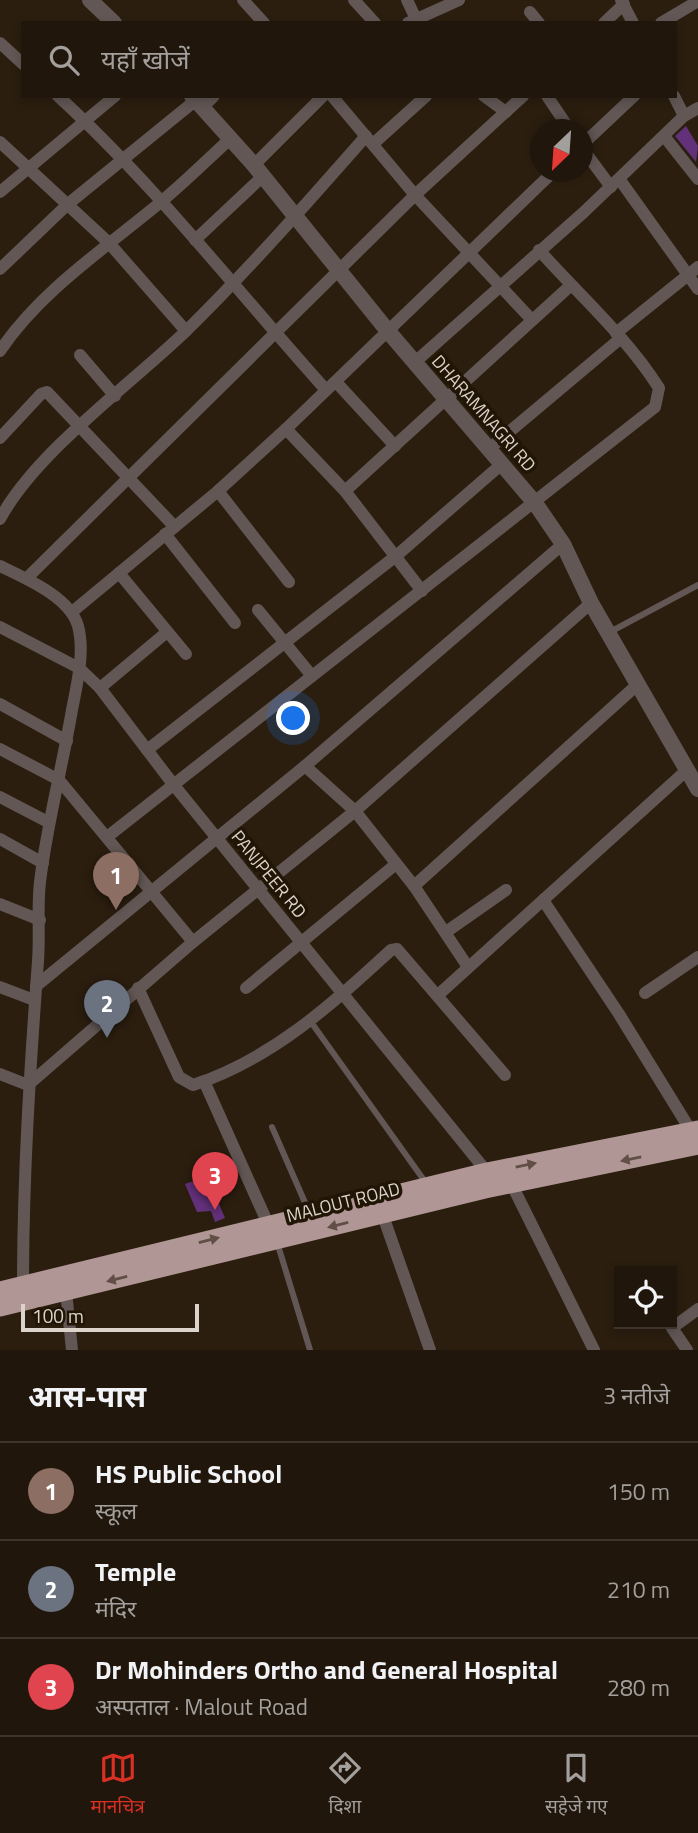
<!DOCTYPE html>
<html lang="hi">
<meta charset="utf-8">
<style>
body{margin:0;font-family:"Titillium Web","Noto Sans Devanagari",sans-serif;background:#281f14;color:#f1f3f6}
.controls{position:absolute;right:21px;bottom:21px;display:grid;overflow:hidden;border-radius:0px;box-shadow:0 4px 10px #0003}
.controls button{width:63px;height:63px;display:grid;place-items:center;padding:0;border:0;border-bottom:2px solid #3d352c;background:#20160b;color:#f1f3f6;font:35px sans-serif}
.compass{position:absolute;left:530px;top:119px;width:63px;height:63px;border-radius:50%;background:#20160b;box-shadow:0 4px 10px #0003;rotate:205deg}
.scale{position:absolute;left:21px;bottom:18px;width:178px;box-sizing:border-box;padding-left:7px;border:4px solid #dcd3ca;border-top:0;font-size:19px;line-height:24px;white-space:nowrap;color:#dcd3ca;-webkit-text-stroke:5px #211506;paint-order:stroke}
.you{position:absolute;left:294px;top:719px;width:24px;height:24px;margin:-18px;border:5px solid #fff;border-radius:50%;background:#1a73e8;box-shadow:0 0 0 10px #1a73e833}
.badge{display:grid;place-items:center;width:46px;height:46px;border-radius:50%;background:#d93025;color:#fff;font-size:23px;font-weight:700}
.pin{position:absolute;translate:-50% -58px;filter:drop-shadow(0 2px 4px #0008)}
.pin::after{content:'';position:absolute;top:37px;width:24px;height:21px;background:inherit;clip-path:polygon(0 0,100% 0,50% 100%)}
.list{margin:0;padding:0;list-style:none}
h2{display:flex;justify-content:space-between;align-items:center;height:91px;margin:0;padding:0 28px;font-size:30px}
h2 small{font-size:23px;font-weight:400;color:#a29f9d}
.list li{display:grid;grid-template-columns:46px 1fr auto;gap:21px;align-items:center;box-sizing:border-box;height:98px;padding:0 28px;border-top:2px solid #3d352c}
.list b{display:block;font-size:26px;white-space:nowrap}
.list p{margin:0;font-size:23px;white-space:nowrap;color:#a29f9d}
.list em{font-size:23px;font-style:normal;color:#a29f9d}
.icon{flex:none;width:38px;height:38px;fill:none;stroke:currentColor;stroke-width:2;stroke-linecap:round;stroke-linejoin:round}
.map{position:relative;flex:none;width:698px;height:1350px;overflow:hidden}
.search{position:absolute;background:#20160b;box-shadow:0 4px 10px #0003;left:21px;right:21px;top:21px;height:77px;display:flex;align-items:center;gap:18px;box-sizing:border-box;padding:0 24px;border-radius:0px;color:#a29f9d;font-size:26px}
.sheet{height:385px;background:#20160b}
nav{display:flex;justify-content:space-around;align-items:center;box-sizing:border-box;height:98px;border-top:2px solid #3d352c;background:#20160b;font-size:19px;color:#a29f9d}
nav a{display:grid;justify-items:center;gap:4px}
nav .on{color:#d93025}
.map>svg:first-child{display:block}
.building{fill:#63317a}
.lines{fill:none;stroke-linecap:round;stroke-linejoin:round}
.service{stroke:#625755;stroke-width:6}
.minor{stroke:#625755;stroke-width:12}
.tertiary{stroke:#625755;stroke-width:16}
.trunk{stroke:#b09694;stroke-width:19}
.oneway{fill:#614f46}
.labels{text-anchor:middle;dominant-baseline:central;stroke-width:7;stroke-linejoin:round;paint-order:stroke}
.street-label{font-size:18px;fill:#dcd3ca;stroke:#211506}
</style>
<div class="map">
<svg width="698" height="1350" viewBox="0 0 698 1350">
<rect width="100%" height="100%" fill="#2b1e0f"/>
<!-- building -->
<g class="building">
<path d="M686,126L698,146L696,162L675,136Z"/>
<path d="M207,1176L225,1218L215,1222L211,1211L197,1212L185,1184Z"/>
</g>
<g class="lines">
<!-- service -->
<g class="service">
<path d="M610,632L698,585"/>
<path d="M311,1022L426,1183"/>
<path d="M272,1127L310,1214"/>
<path d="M277,1242L310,1350"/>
</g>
<!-- minor -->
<g class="minor">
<path d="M243,0L264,23"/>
<path d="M354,0L375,23"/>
<path d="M407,0L416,19"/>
<path d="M621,0L633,23"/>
<path d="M530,12L539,23"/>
<path d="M408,23L459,0"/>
<path d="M604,23L624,4"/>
<path d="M661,23L698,1"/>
<path d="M0,43L23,64"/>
<path d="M58,96C156,186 237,291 326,390"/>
<path d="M332,96L415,195L532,320"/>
<path d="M484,96L506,112"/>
<path d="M547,96L570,130"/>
<path d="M674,96L684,116"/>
<path d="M202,108L214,96"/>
<path d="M664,136L698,179"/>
<path d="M0,142L109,243L186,331"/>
<path d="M373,144L426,96"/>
<path d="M582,145L634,96"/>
<path d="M582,148L611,187"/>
<path d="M254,165L323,96"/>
<path d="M620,180L698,289"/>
<path d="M0,192L115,96"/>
<path d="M195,240L262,177"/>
<path d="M0,269L68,204L196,100"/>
<path d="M616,333L698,267"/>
<path d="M0,351C40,291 107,247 162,201C186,181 208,159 230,139"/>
<path d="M80,355L115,396"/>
<path d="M415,362L584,212L684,116L698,108"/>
<path d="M336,382L395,446"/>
<path d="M286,429L345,491L422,591"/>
<path d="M0,438L41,394L47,392L174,526"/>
<path d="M490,448L621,338"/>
<path d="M218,491L289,582"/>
<path d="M345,491L570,286"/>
<path d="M0,519C36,452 130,385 186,331C249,269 308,202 366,136"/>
<path d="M165,534L235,623"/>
<path d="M0,566C25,578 70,597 78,626C85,652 77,684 72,710C62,768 47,824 40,882C37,908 40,935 38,961C30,1069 23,1176 23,1285"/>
<path d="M119,573L186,654"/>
<path d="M27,578L415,195L523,96"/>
<path d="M258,610L312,676"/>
<path d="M72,612L218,491L286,429L553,172"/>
<path d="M0,627L79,668L100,688L173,784L487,1172"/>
<path d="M100,688L167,632"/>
<path d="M0,704L67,741"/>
<path d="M0,749L59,780L193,942"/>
<path d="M147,750L396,556L503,463"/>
<path d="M305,766L355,811L414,886L468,967"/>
<path d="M0,797L48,822"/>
<path d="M107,837L655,407L659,388C626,336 579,295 539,250"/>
<path d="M0,839L43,863"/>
<path d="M414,886L637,685"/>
<path d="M543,900L619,1014L691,1131"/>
<path d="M0,904L40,920"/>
<path d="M446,932L506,890"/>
<path d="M36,986L305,766L563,544"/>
<path d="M0,987L34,1000"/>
<path d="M138,988L179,1077L193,1085C272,1059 331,1005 391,950L397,949L505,1075"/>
<path d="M246,988L396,864"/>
<path d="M645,993L698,957"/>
<path d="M438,995L687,770"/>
<path d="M0,1074L28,1085L193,942L355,811L591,603"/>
<path d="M204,1081L269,1226"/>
<path d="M511,1183L594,1350"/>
<path d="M382,1213L430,1350"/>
<path d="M66,1291L72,1350"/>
<path d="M687,1350L672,1328L698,1309"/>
</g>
<!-- tertiary -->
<g class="tertiary">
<path d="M90,0L114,23"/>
<path d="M192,96L254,165L387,330L535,503L563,544L591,603L698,789"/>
</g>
<!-- trunk -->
<g class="trunk">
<path d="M0,1291L487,1172L698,1130"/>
<path d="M0,1307L485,1189L698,1145"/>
</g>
</g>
<!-- one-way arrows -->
<defs><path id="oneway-solid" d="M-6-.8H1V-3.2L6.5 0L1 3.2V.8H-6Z" transform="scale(1.75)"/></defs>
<g class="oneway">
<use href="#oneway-solid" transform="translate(631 1159) rotate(168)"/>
<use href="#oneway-solid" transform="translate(526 1165) rotate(-11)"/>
<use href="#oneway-solid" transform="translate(338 1225) rotate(166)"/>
<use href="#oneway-solid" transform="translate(209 1240) rotate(-14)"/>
<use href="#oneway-solid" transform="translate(117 1279) rotate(166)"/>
</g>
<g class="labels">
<!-- street labels -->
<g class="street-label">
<text transform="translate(484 413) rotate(49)">DHARAMNAGRI RD</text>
<text transform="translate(269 874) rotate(51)">PANJPEER RD</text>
<text transform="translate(343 1202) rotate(-14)">MALOUT ROAD</text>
</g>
</g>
</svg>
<div class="controls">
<button><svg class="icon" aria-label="locate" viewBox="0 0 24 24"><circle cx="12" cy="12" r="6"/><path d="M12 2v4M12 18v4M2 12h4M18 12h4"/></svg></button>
</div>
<svg class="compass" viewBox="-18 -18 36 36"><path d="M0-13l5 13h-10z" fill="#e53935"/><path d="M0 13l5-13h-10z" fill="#a29f9d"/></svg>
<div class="scale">100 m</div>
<div class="you"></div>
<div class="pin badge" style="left:116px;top:910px;background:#8d6e63">1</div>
<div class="pin badge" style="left:107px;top:1038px;background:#6b7280">2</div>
<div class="pin badge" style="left:215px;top:1210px;background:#e0444e">3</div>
<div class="search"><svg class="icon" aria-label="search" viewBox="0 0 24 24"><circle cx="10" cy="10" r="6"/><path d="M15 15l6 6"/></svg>यहाँ खोजें</div>
</div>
<section class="sheet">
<h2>आस-पास<small>3 नतीजे</small></h2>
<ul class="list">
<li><span class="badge" style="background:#8d6e63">1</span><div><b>HS Public School</b><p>स्कूल</p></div><em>150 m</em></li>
<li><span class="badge" style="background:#6b7280">2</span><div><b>Temple</b><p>मंदिर</p></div><em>210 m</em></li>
<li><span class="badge" style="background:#e0444e">3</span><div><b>Dr Mohinders Ortho and General Hospital</b><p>अस्पताल · Malout Road</p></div><em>280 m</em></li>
</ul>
</section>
<nav>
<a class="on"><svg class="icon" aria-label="map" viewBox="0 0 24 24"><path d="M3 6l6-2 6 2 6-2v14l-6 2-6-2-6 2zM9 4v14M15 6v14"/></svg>मानचित्र</a>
<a><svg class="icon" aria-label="directions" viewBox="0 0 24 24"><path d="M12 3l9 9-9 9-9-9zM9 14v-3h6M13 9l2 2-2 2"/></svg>दिशा</a>
<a><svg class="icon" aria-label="saved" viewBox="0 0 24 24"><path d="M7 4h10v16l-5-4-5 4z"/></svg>सहेजे गए</a>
</nav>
